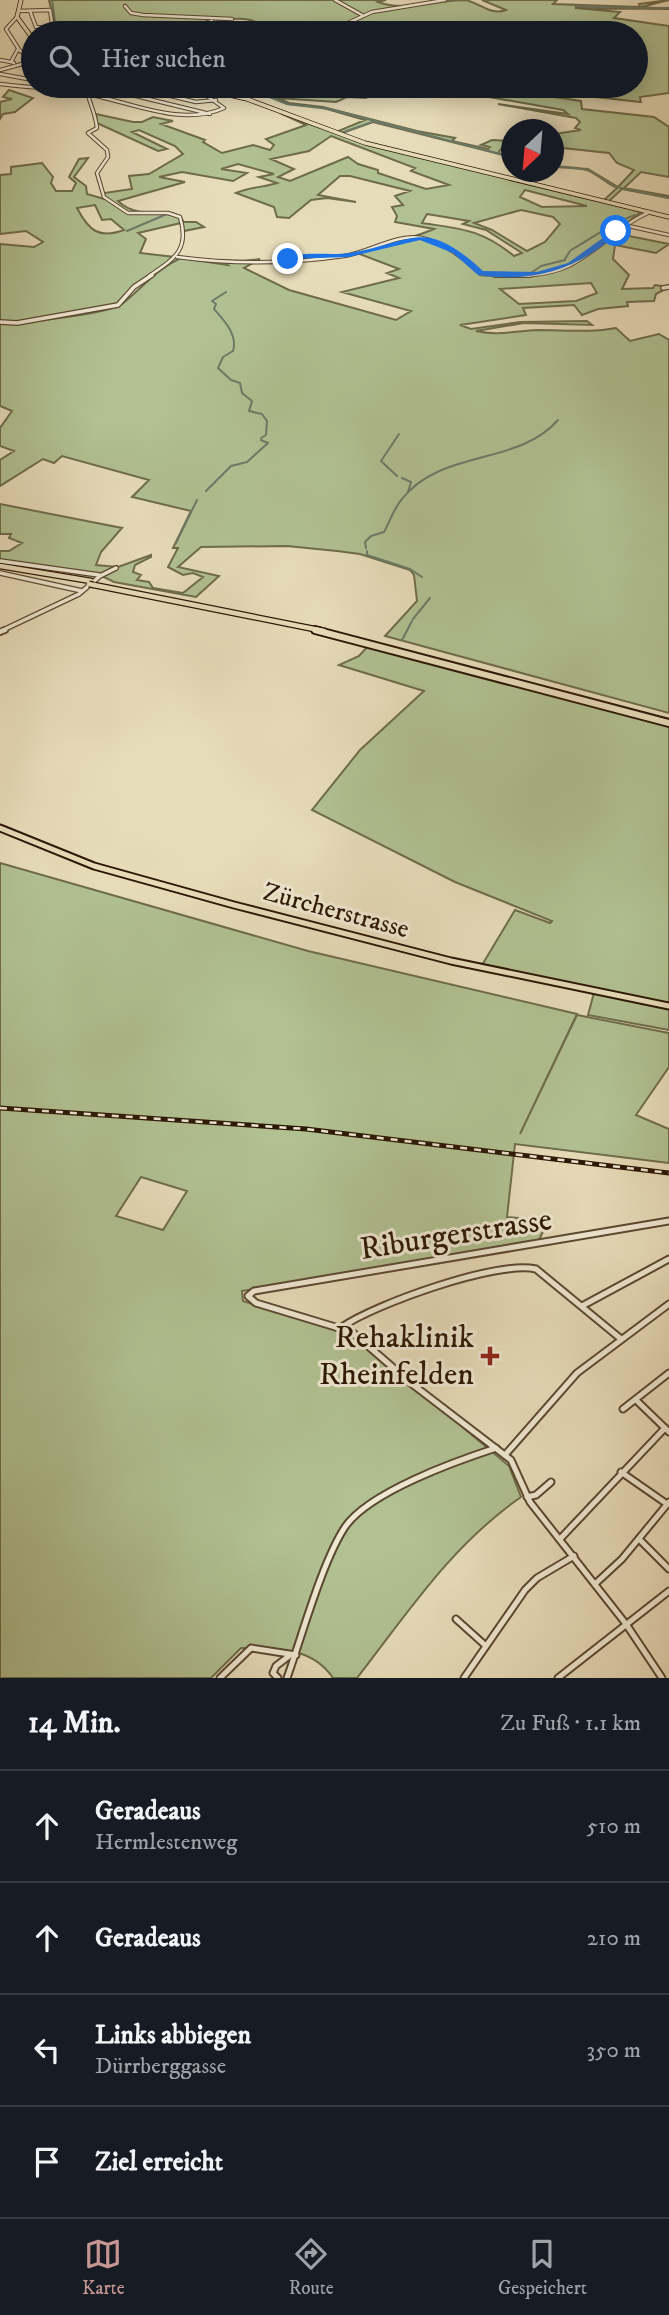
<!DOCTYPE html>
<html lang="de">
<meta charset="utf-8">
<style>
body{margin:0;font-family:"IM FELL DW Pica",serif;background:#242831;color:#f1f3f6}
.compass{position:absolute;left:501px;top:119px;width:63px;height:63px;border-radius:50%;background:#171b24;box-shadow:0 4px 18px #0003;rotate:206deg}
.stop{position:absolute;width:21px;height:21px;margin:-16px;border:5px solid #1a73e8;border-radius:50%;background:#fff}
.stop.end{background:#1a73e8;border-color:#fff;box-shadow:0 2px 7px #0008}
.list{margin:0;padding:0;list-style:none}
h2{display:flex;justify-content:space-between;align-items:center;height:91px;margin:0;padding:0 28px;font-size:30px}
h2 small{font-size:23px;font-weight:400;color:#9ea1a6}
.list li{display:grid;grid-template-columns:46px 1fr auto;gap:21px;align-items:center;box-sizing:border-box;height:112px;padding:0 28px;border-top:2px solid #363941}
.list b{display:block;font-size:26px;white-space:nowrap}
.list p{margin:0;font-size:23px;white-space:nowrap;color:#9ea1a6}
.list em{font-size:23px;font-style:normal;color:#9ea1a6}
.icon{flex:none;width:38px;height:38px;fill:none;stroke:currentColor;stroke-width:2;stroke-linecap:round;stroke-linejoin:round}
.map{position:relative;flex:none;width:669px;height:1678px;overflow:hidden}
.search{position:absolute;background:#171b24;box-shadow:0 4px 18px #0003;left:21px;right:21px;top:21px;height:77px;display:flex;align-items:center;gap:18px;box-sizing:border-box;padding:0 24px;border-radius:38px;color:#9ea1a6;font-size:26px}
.sheet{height:539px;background:#171b24}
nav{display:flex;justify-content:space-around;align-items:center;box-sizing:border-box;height:98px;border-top:2px solid #363941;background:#171b24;font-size:19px;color:#9ea1a6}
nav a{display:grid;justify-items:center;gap:4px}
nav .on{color:#c59692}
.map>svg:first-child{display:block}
.green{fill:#b1c192;stroke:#6e6c4b;stroke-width:2;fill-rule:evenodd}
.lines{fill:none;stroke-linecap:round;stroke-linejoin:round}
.stream{stroke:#6c7a69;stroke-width:2}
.minor-far3-casing{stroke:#5b4831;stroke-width:4.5}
.minor-far2-casing{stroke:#5b4831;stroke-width:6}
.minor-far1-casing{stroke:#5b4831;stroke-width:8}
.minor-casing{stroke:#5b4831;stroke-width:9}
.major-far1-casing{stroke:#2c1704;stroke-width:5}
.major-casing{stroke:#2c1704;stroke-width:9}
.highway-far1-casing{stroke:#2c1704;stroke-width:7}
.highway-casing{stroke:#2c1704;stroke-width:10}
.minor-far3{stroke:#efe8d2;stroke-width:2.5}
.minor-far2{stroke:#efe8d2;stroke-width:3.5}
.minor-far1{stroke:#efe8d2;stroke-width:4.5}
.minor{stroke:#efe8d2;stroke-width:5}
.major-far1{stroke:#e7dcb9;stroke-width:3.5}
.major{stroke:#e7dcb9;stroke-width:5}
.highway-far1{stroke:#e7dcb9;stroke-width:4.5}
.highway{stroke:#e7dcb9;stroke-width:6}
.rail-casing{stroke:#2c1704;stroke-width:5}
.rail{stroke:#efe8d2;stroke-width:2.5;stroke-dasharray:7;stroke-linecap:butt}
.highway-bridge-casing{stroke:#2c1704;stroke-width:7;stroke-linecap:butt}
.highway-bridge{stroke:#e7dcb9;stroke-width:4.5}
.route{fill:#1a73e8}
.poi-dot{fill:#8f2418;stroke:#efe8d2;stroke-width:2.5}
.labels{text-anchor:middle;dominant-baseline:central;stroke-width:6;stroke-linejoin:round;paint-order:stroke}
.street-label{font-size:26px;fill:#2c1704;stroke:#efe8d2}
.near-street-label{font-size:32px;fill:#2c1704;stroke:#efe8d2}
.near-poi-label{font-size:32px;fill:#2c1704;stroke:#efe8d2;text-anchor:end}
</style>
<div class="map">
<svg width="669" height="1678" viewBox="0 0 669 1678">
<rect width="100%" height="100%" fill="#e7dcb9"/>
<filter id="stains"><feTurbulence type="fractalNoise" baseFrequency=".00286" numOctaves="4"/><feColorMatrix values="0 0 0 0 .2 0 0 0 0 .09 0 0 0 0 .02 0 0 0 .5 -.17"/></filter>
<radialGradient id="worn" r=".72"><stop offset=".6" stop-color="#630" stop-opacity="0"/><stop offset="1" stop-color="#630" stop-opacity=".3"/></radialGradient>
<!-- green -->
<g class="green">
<path d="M49,0H386L378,2C404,12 436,0 465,0C479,2 490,16 506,10L482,0H557L553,4L640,7L639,4L669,0L641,7L669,9L575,8L620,12L614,18L669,26V93L640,97L641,102L541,91L547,96L581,101L582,109L654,117L669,127V177L641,172L624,188L669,196V198L622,189L609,201L641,212L614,233L669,244L656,253L615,245L613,259L629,275L622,289L653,288L655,285L669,287L656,294L654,301L627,302L628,306L598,309L582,315L574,305L523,308L526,315L460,325L471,329L520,322L587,321L592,325L524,323L476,331C497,336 516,331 537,330C564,330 590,333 616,328L630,341L659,334L669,340V713L385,636L417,601L414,575L410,570L360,554L337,551L287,546L201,547L178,567L219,576L196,597L114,582L102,576L0,560V551H9L22,543L9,538L11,534H0V504L122,528L101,552L96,565L118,567L151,555V557L135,565L133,572L141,575L137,580L149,582L153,588L183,593L203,577L193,573L183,575L168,567L178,548H173L191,511L132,497L149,480L62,456L54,463L43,459L0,486V460L14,451L0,446V428L12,411L0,406V323C17,325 111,313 122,304C141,289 158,268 181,258L228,265L226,263L260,259L244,268L289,290L396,320L411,311L342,292L399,278L387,273L399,269L357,253C384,246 410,239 434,229L395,222L397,216L392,207L403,205L395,196L410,191L350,176H340L318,195L356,202L327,198L311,200L289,218L277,217L274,207L236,193C252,186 262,188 277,183L259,177L274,174L238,164L221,169L247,173L233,181L182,172L159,177L185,182L118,201C142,224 172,201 184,222H196L204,227L184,231L181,223L138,233L146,239L140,253L175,257L133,287L115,305L19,322H0V244L34,247L43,242L26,231L0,234V175L11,174V167L42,163L53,177L51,183L56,191H72L76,183L69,177L79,159L88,158L74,177L86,186L87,194L104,199V193L132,189L129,176L149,174L183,154L175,146L139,130L132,132L167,149L158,151L97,123L96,114L133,122H142L153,117L173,121L161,124L205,140L203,142L222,153L253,145L270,150L274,145L266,139L306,125L280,113C384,154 494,174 604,200L617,188C605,183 598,174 587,170C577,166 563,169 554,166L588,169L618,187L634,170L617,163L609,153L554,147V134L581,130L575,128L580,122L576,118L498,104L568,114L563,110L438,88L407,93L399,91L393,95L375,91L366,98L347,97L336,102L277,98L289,103L323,107L417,131L455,138L452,141L488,149L490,147L481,145L492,140L511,141V151L501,149L498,153L511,157L373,122L340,134L336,132L365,120L320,107L288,104L260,93L247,98L231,94L234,89L196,86H636V33H277L265,30L248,33L261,25C241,10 200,26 177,32L173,25L118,30L119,33H46L54,22ZM331,136L415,168L411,171L449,185L426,189L378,173V170L358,164L348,157L290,181L278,177L294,169L271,159L309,151ZM525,190L587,206L542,207L520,197ZM95,205L102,220L111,219L124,230C99,239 89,231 77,208ZM521,210L553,217L560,224L545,242L527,251L492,230L474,223ZM427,214L469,221L463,224L486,230L522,253L514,256C481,229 461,229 422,223ZM591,283L597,293L576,301L519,304L500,289Z"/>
<path d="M9,90L33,98L15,112L3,114L0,119V102L12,99L3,97Z"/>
<path d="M370,644L669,726V1030L588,1015L595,989L482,965L515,910L550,923L552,921L455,882L312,810L360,750L424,691L339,665L359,656Z"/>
<path d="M0,863L308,951L577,1014L520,1134L577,1015L669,1033V1067L636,1115L669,1129V1163L515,1144L507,1217L548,1221L539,1240L242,1291L243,1301L354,1336L509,1466L521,1497C451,1546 409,1611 357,1678H333C311,1646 277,1649 241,1648L211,1678H0ZM141,1177L187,1191L163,1230L116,1216Z"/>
</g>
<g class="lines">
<!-- stream -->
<g class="stream">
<path d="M575,6L640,8"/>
<path d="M642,8H669"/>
<path d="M47,33L55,22L52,0"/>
<path d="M202,86L212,88"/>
<path d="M216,89L255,91L287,104L329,109L512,157"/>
<path d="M341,133L372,122"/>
<path d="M554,166L589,170L616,187L669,198"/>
<path d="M127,231L167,214"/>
<path d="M571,250C592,238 612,223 635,215"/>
<path d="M565,259L570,251"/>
<path d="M531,273L541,266L565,260"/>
<path d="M226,292L212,301L216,304L214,309C224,320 238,335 233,351L223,357L218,368L231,380L240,383L242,393L252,401L249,411L262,414L267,421L266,435L261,438"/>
<path d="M397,476L381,461L399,434"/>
<path d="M402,478L411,482L408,492"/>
<path d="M206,491L231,466L247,462L268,443L261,440"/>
<path d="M176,543L197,500"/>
<path d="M366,548L365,542L371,536L384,532C390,521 394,508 402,499C441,449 518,466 558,420"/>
<path d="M367,551V555L410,569L422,577"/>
<path d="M413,619L430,598"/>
<path d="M402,640L412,621"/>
</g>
<!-- minor-far3 casing -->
<g class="minor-far3-casing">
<g id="minor-far3">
<path d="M335,0L362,15"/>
<path d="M125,6L131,13L143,15L232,19"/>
<path d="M18,11L50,10L52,23L45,33"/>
<path d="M30,11L36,27L48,28"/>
<path d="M17,17L6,29L20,51L33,58"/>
<path d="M177,33L212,21"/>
<path d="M326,33L372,12L445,0"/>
<path d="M0,60L11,62"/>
<path d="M14,63L11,62L18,49"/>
<path d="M0,70L33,61"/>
<path d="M0,74L33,80"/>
<path d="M0,84C27,87 54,89 81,93C128,100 179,128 224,108L204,94L159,86"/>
<path d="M86,86C88,101 95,110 97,128L88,133L107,150L108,157L97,173L104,197L128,213H168L180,217C190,250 174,259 149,276"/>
<path d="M95,86L210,114"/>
<path d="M128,86L196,102L216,100"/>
<path d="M624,225L669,235"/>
<path d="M177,257C231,264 289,264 344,256C368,253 397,233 422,238C447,244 463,258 481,274C509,275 541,279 568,266C598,252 619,225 650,212"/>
</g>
</g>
<!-- minor-far2 casing -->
<g class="minor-far2-casing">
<g id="minor-far2">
<path d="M495,275H530"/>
<path d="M663,288L669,287"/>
<path d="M0,322L17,323L118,305L134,287L152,275"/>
<path d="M0,561L99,575"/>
<path d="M0,573L82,591"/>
<path d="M1,631L79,594L100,576L116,568"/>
</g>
</g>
<!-- minor-far1 casing -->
<g class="minor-far1-casing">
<path id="minor-far1" d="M0,632L5,630"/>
</g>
<!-- minor casing -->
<g class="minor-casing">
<g id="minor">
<path d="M582,1306L669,1259"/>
<path d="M342,1327C375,1304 498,1260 536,1269L621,1339"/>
<path d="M636,1400L669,1432"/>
<path d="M623,1409L669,1373"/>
<path d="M505,1455L577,1373L669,1304"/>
<path d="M621,1472L667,1504"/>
<path d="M527,1497L536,1495L551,1482"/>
<path d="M560,1539L665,1428"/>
<path d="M639,1539L669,1569"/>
<path d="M595,1584L622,1559L669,1502"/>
<path d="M456,1619L486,1646"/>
<path d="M220,1678L251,1648L296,1655"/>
<path d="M278,1678L273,1673L276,1666L289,1656"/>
<path d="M287,1678C302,1636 322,1562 345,1527C369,1492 456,1461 496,1448"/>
<path d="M464,1678L525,1590L537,1578L574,1556"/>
<path d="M558,1678L669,1591"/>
<path d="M662,1678L626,1624L530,1502L511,1460L412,1384L352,1332L256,1303L248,1296L254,1291L669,1221"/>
</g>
</g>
<!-- major-far1 casing -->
<g class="major-far1-casing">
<g id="major-far1">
<path d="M21,0L17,17L33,39"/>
<path d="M189,86L247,99L365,143L669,217"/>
</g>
</g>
<!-- major casing -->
<g class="major-casing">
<path id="major" d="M0,828L94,866L234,905L451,961L669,1006"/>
</g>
<!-- highway-far1 casing -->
<g class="highway-far1-casing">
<g id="highway-far1">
<path d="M0,566L91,581"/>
<path d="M94,585L324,631"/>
</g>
</g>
<!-- highway casing -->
<g class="highway-casing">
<path id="highway" d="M315,630L669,723"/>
</g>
<!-- minor-far3 -->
<use href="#minor-far3" class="minor-far3"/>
<!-- minor-far2 -->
<use href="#minor-far2" class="minor-far2"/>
<!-- minor-far1 -->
<use href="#minor-far1" class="minor-far1"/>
<!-- minor -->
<use href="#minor" class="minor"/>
<!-- major-far1 -->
<use href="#major-far1" class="major-far1"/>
<!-- major -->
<use href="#major" class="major"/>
<!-- highway-far1 -->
<use href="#highway-far1" class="highway-far1"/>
<!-- highway -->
<use href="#highway" class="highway"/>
<!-- rail casing -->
<g class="rail-casing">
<path id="rail" d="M0,1108L306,1129L669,1173"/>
</g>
<!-- rail -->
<use href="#rail" class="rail"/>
<!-- highway-bridge casing -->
<g class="highway-bridge-casing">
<path id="highway-bridge" d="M89,584L94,585"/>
</g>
<!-- highway-bridge -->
<use href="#highway-bridge" class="highway-bridge"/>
</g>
<!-- route -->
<path class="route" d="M614,230L620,231C578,270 535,283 478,275L453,253L420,240L349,257L284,259C301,250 329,256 349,253C415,242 423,216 483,271L537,272L568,263Z"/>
<!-- markers -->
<path class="poi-dot" d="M486.5 1345.5h7v7h7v7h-7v7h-7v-7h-7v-7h7z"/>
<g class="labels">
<!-- street labels -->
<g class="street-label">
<text transform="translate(336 911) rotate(15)">Zürcherstrasse</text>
</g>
<!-- near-street labels -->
<g class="near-street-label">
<text transform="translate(456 1235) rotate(-9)">Riburgerstrasse</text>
</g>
<!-- near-poi labels -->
<g class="near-poi-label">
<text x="474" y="1338">Rehaklinik<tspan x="474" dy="37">Rheinfelden</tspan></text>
</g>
</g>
<rect width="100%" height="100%" filter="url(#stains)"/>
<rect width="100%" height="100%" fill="url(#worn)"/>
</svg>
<svg class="compass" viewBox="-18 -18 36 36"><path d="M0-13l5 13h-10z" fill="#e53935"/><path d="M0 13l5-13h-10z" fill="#9ea1a6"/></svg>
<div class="stop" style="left:616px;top:231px"></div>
<div class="stop end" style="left:288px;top:259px"></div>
<div class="search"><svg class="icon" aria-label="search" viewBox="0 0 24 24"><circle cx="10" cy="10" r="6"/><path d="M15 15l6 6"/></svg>Hier suchen</div>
</div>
<section class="sheet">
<h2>14 Min.<small>Zu Fuß · 1.1 km</small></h2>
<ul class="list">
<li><svg class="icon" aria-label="ahead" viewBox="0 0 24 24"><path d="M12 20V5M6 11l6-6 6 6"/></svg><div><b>Geradeaus</b><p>Hermlestenweg</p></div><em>510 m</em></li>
<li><svg class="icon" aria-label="ahead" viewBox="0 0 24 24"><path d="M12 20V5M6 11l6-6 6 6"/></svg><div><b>Geradeaus</b></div><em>210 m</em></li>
<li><svg class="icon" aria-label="left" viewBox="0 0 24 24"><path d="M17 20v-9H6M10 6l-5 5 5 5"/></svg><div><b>Links abbiegen</b><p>Dürrberggasse</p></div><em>350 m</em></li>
<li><svg class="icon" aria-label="arrive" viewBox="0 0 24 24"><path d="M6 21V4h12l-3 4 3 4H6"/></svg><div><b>Ziel erreicht</b></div></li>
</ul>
</section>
<nav>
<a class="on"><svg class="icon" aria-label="map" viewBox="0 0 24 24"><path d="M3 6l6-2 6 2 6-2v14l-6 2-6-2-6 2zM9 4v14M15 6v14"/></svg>Karte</a>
<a><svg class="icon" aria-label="directions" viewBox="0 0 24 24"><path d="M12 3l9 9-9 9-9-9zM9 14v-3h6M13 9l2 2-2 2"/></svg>Route</a>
<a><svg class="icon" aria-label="saved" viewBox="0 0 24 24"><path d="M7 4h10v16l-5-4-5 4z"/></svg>Gespeichert</a>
</nav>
